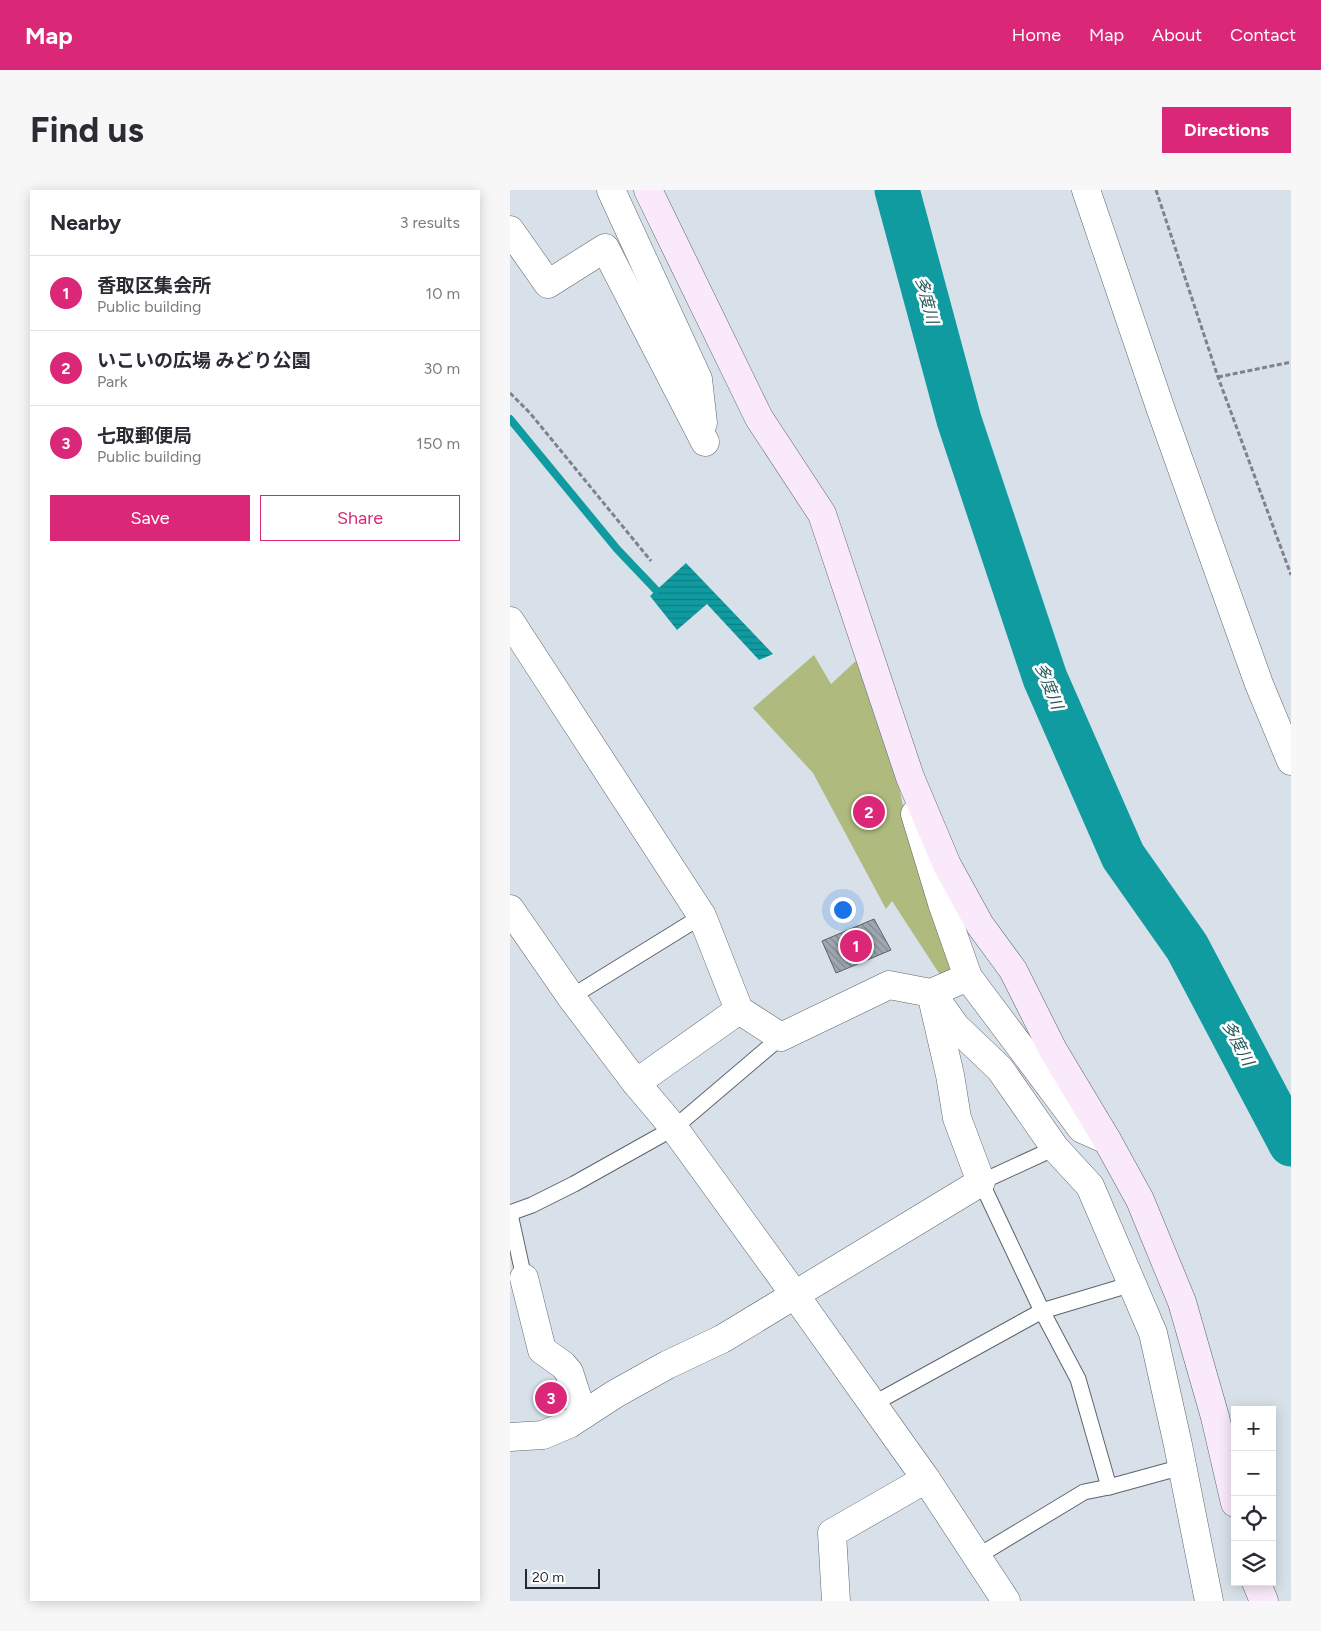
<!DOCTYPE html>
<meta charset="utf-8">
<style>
body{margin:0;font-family:Figtree,"Noto Sans JP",sans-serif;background:#f7f7f7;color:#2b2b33}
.controls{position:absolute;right:15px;bottom:15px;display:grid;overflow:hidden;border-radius:0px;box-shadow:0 2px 12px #0003}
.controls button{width:45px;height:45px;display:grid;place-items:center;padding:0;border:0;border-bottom:1px solid #e1e1e2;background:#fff;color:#2b2b33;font:25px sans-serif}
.scale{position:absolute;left:15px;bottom:12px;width:75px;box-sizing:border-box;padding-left:5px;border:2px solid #26292d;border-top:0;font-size:14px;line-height:18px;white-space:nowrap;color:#26292d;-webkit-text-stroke:4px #fff;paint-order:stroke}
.you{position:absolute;left:332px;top:719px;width:18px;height:18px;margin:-12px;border:4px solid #fff;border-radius:50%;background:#1a73e8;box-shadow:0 0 0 8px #1a73e833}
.badge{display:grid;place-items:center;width:32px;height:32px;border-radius:50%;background:#db2777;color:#fff;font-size:16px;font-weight:700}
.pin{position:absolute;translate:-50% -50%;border:2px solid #fff;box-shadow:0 1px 5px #0006}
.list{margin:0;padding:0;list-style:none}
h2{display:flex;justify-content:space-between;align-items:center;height:65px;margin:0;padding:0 20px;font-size:21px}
h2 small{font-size:16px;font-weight:400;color:#7c7c81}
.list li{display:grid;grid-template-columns:32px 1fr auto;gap:15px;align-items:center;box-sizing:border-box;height:75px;padding:0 20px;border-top:1px solid #e1e1e2}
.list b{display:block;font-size:19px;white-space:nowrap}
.list p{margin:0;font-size:16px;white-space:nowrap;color:#7c7c81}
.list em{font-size:16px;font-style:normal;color:#7c7c81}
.actions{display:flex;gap:10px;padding:15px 20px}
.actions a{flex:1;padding:11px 0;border:1px solid #db2777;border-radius:0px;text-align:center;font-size:18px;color:#db2777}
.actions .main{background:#db2777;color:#fff}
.icon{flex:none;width:28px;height:28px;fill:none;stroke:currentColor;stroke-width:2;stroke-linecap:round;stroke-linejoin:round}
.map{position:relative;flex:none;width:781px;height:1411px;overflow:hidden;border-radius:0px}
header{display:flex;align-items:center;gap:30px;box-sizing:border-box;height:70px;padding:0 25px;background:#db2777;color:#fff}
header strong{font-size:24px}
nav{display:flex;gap:28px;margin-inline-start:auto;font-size:18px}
.intro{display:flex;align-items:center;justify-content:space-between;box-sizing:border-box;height:120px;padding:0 30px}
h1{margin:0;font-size:35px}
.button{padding:12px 22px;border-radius:0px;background:#db2777;color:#fff;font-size:18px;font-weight:700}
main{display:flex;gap:30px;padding:0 30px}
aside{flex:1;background:#fff;border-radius:0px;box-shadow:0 2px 12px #0003}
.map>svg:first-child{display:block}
.green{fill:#afba7e}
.water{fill:url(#water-rules)}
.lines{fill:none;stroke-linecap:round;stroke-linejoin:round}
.stream{stroke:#0f9ba0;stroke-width:8}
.river{stroke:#0f9ba0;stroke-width:45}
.building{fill:url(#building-back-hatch);stroke:#5a6269}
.lane-casing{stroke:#5d656d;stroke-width:17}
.street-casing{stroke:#5d656d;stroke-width:29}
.secondary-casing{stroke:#5d656d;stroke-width:29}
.path{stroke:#7d8389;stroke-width:3;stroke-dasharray:5 2.5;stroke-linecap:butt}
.lane{stroke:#fff;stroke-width:15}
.street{stroke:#fff;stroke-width:28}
.secondary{stroke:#f9e9fa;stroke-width:28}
.labels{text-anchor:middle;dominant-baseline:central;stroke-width:5;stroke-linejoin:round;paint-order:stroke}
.water-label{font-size:16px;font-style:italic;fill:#27595b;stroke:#fff}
</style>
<header>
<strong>Map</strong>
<nav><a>Home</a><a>Map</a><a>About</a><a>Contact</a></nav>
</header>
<div class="intro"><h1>Find us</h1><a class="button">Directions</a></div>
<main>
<aside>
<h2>Nearby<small>3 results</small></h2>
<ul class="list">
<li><span class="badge">1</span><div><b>香取区集会所</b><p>Public building</p></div><em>10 m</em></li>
<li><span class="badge">2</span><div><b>いこいの広場 みどり公園</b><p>Park</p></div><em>30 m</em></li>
<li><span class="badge">3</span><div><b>七取郵便局</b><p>Public building</p></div><em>150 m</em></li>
</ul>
<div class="actions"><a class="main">Save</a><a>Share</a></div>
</aside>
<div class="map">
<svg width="781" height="1411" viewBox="0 0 781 1411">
<defs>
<pattern id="water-rules" width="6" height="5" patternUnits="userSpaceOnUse" patternTransform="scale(1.25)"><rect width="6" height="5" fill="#0f9ba0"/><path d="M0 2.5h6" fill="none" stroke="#0e7e83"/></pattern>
<pattern id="building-back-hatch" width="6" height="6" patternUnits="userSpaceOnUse" patternTransform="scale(1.25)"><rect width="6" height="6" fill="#9fa7b0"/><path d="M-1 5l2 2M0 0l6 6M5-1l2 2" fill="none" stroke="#818890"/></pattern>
</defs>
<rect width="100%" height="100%" fill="#d8e1e9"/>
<!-- green -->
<path class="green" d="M304,465L321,494L348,469L384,572L402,660L447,782L432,788L382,711L376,719L303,583L243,518Z"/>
<!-- water -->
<path class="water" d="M176,373L263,464L249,470L197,414L167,440L140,406Z"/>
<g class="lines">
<!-- stream -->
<path class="stream" d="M0,229L107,359L146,400"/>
<!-- river -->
<path class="river" d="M387,0L449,230L535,488L613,666L677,757L781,954"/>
</g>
<!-- building -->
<path class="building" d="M364,729L381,760L326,783L312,751Z"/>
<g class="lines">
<!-- lane casing -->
<g class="lane-casing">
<g id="lane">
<path d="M61,807L192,726"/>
<path d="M545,958L471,992L532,1121L568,1189L599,1297"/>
<path d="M0,1023L22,1015L64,994L164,938L271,847"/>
<path d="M0,1024L14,1088"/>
<path d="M363,1214L532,1121L622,1094"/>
<path d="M468,1366L574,1302L599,1297L672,1277"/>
</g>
</g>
<!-- street casing -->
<g class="street-casing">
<g id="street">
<path d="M101,0L188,189L193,233"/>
<path d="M576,0L651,220L749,494L781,571"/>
<path d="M0,40L38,94L95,58L195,252"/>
<path d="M0,431L192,726L229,820L271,847L379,795L421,803L458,787"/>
<path d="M405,624L432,713L458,787L572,939L597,950"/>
<path d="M0,719L61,807L126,893L164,938L285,1105L416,1289L496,1411"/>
<path d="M428,812L446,837L490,879L545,958L580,996L643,1143L668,1255L699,1411"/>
<path d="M126,893L229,820"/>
<path d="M14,1088L32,1160L53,1175L59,1182L73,1225"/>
<path d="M0,1247L33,1245L59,1234L105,1204L157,1175L212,1149L471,992L447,928L440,885L421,803"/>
<path d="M326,1411L322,1343L416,1289"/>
</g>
</g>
<!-- secondary casing -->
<g class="secondary-casing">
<g id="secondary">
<path d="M138,0L249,228L312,324L400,587L437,675L470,735L503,780L543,860L597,950L630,1010L672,1112L705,1227L725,1313"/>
<path d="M746,1392L754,1411"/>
</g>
</g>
<!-- path -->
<g class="path">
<path d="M646,0L708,187L781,385"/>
<path d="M708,187L781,172"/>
<path d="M0,203L20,223L141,371"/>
</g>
<!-- lane -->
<use href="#lane" class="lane"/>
<!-- street -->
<use href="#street" class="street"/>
<!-- secondary -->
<use href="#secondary" class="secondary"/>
</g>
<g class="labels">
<!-- water labels -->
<g class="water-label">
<text transform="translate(417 110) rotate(75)">多度川</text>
<text transform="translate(539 496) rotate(68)">多度川</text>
<text transform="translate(728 853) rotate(62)">多度川</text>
</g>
</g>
</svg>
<div class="controls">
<button>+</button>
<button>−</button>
<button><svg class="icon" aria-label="locate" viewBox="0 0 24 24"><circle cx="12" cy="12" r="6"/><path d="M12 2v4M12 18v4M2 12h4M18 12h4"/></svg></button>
<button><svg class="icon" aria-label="layers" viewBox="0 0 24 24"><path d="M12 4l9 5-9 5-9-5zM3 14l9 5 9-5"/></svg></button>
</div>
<div class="scale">20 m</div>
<div class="you"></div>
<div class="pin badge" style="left:346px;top:756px">1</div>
<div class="pin badge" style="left:359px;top:622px">2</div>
<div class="pin badge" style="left:41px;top:1208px">3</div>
</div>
</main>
